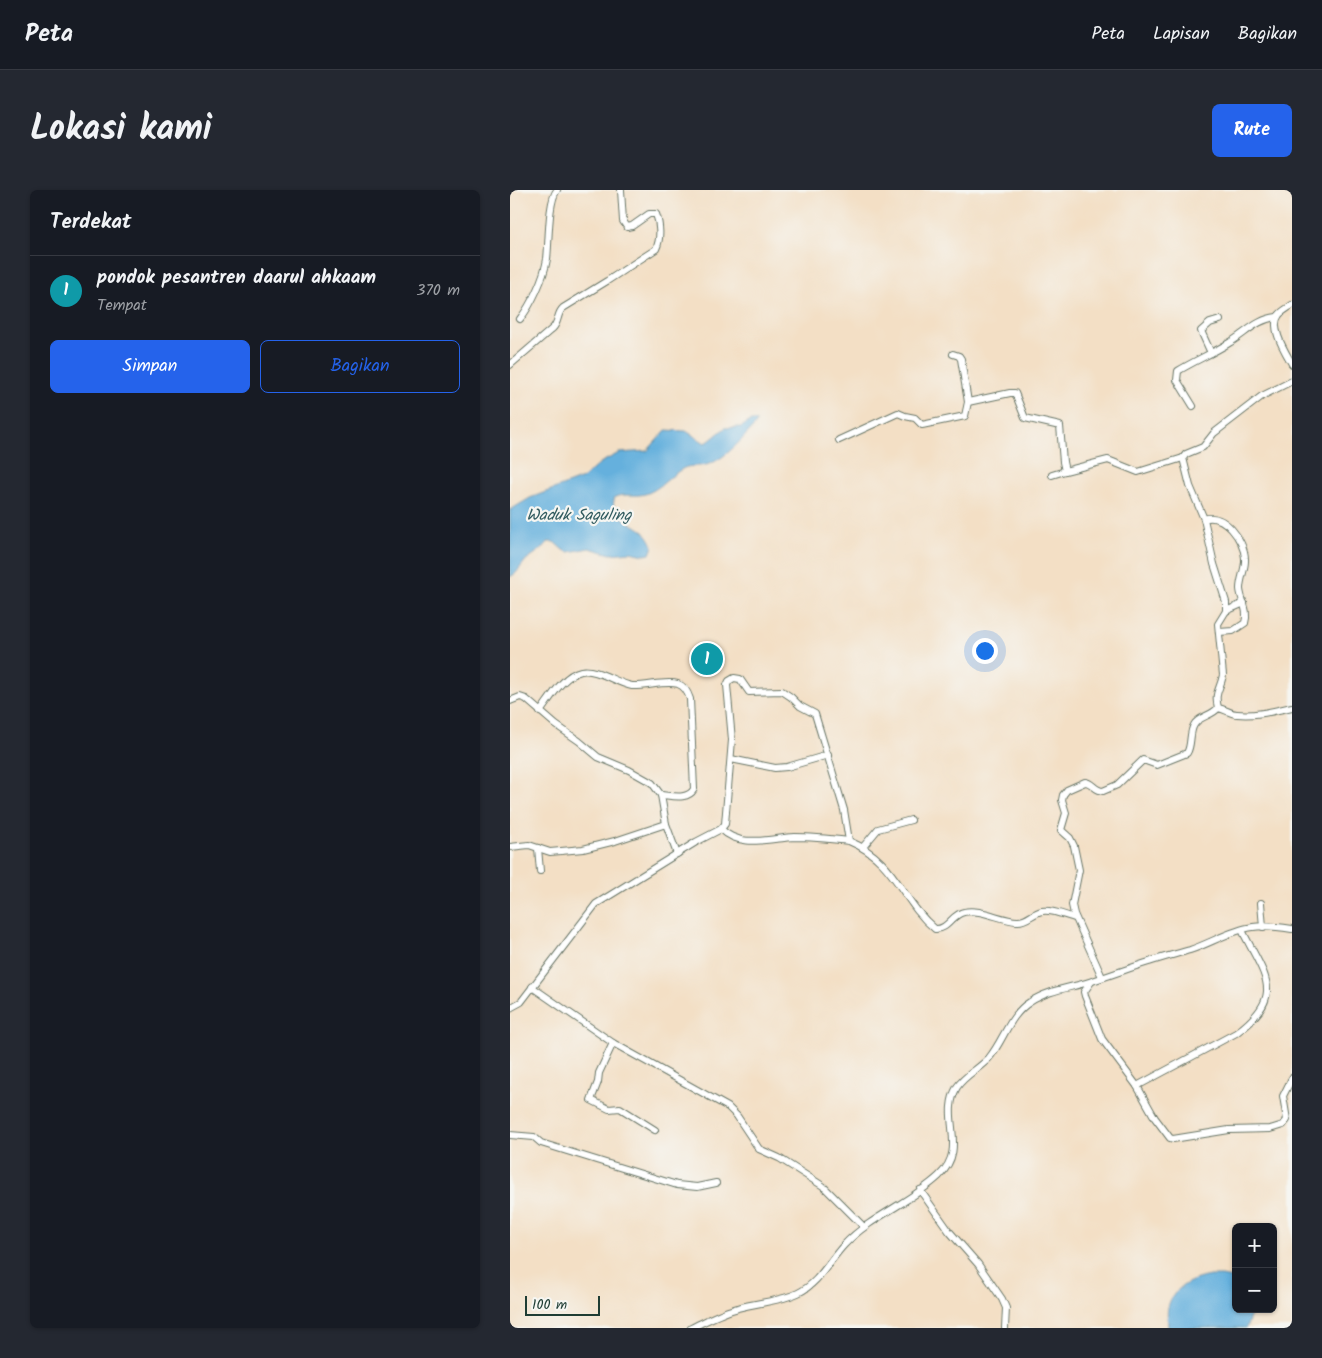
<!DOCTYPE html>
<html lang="id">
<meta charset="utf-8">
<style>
body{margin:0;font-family:Kalam,sans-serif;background:#242831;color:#f1f3f6}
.controls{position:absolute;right:15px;bottom:15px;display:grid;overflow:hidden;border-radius:8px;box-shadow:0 1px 4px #0004}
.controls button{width:45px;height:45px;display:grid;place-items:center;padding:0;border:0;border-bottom:1px solid #363941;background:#171b24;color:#f1f3f6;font:25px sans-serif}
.scale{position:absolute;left:15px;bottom:12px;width:75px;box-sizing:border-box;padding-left:5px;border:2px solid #1f3d34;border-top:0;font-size:14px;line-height:18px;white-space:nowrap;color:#1f3d34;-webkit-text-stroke:4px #f6f6f2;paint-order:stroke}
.you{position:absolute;left:474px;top:460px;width:18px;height:18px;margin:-12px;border:4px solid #fff;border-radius:50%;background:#1a73e8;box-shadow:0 0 0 8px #1a73e833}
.badge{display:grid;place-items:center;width:32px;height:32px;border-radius:50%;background:#2563eb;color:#fff;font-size:16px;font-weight:700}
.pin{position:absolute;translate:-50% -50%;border:2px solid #fff;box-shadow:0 1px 5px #0006}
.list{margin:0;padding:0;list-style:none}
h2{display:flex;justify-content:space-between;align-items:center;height:65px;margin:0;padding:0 20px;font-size:21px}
h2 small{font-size:16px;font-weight:400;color:#9ea1a6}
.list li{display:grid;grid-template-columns:32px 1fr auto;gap:15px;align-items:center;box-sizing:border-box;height:70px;padding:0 20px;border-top:1px solid #363941}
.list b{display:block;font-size:19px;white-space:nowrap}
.list p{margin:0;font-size:16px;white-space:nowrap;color:#9ea1a6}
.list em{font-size:16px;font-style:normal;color:#9ea1a6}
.actions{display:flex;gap:10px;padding:15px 20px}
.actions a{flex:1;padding:11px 0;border:1px solid #2563eb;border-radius:8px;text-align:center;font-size:18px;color:#2563eb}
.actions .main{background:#2563eb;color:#fff}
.map{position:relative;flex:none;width:782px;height:1138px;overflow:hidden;border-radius:8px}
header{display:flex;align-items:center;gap:30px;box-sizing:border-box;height:70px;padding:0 25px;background:#171b24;border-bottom:1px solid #363941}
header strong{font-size:24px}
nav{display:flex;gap:28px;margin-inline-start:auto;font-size:18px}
.intro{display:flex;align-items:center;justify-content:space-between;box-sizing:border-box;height:120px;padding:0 30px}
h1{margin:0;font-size:35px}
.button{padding:12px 22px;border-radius:8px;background:#2563eb;color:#fff;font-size:18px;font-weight:700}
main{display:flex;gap:30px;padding:0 30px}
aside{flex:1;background:#171b24;border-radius:8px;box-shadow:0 1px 4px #0004}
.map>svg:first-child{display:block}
.water{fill:#65b0dd;stroke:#427688}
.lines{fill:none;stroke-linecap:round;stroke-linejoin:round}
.minor-casing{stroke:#697667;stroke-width:8}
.minor{stroke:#fff;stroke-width:6}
.labels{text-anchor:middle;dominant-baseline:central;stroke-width:4.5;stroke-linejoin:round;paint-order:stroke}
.water-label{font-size:16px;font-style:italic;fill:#305a5e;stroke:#f6f6f2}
</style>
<header>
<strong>Peta</strong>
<nav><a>Peta</a><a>Lapisan</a><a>Bagikan</a></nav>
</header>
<div class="intro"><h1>Lokasi kami</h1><a class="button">Rute</a></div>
<main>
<aside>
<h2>Terdekat<small></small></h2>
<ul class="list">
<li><span class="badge" style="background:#0f9aa8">1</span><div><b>pondok pesantren daarul ahkaam</b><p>Tempat</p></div><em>370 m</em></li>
</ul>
<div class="actions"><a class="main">Simpan</a><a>Bagikan</a></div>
</aside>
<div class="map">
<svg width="782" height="1138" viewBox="0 0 782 1138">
<rect width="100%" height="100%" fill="#f6f6f2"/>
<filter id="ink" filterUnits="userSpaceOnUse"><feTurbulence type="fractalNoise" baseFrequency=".02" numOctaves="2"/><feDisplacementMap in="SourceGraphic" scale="10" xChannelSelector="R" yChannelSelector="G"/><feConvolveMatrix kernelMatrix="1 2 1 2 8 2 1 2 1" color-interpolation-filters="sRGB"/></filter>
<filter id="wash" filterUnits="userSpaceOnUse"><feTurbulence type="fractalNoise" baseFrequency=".0096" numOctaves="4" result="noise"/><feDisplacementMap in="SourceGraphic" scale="20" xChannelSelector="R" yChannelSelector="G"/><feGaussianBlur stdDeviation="1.12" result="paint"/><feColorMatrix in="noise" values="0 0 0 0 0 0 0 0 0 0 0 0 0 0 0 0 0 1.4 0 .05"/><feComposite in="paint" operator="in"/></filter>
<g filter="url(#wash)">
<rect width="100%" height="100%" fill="#f3dfc5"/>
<!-- water -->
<g class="water">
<path d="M241,231H246V234C233,248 215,270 196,275C189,277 181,275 174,278C160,285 150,300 135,304C125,307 114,303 105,307C97,325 124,333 134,342C139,346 141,351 143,356L140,364L135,365L120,362L101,364L79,358L59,362L53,360L44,352H38L33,358L16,370L6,383L0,387V320L20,308L73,288L90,273L109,263L137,261L156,240L176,241L195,253L199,251L215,238L231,237Z"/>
<path d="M700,1086H712L726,1089V1119H743L736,1138H658C658,1130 656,1121 659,1114C665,1096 683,1089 700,1086Z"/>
</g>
</g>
<g filter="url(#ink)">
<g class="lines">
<!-- minor casing -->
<g class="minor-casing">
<g id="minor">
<path d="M782,115C778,118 772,121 769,125C759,137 776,163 782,174"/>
<path d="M10,129C21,115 34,88 37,69C39,53 38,11 47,0"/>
<path d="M701,163L691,141L700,133L710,130"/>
<path d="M0,175L43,138C49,132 47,123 53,118L97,91L146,59C151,49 150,34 146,24H139L122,36L117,37L113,31L111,0"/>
<path d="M458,212L500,203H505L515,228L550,236L553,272L555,281L598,270L628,282L673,268"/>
<path d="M683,216L667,190L668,181C684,171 703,163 719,153C736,143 747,129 767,127"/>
<path d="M329,250L388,223L395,226L405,228L412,235L455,226L458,212L451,169L449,166L443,164"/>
<path d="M542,285L555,281"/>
<path d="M694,329C714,322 734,350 735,368C736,378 730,388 730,399C731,411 739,420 735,433L723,441L709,442"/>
<path d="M716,421L734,413"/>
<path d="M0,511L10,507L16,509L46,535L69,551L88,567L119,580L142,593L151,605L156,634L167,664"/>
<path d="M708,518C704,501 710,501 713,485L708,434L716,421V412L704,374L694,329L680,296L673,268L676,264L693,257L704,243L752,206L782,191"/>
<path d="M30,522C40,509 53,485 71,481C87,478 106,493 122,496C136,497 156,490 168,494C175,496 178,503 180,509L184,599C178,610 163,606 151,605"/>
<path d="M221,569L265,578L277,577L318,565"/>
<path d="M211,639C231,659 260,648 285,647C302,647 321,649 339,651"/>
<path d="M0,657L19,655L40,662L73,659L105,651L156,634"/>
<path d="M353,657L368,639L401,630"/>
<path d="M28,658L30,681"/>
<path d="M751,713L753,737"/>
<path d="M592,787L564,724L562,715L569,680L564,656L560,648L551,640L556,623L552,610L553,605L557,600L575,592C582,592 585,601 593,601L607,595L633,570L647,575L677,563C682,555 679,543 684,535C689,526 702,526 708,518C716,519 720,524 727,524C745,526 764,521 782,517"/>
<path d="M581,792L574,802L575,806L592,849L627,896L645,928L660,948L663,949L719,940L760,939L773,935L777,930L773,906L782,888"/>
<path d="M22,797L103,853L218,917L227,926L249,959L269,968L313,996L354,1037"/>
<path d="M0,818L11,812L86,714L186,652L211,639L215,634L222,550L217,495L219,491L224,488L230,489L239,502L272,501L281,507L290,516L305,524L334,620L339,651C387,671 390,710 425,739C438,740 442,724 454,722C469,718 491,730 507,731C517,732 522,723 532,721C542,719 556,726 565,728"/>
<path d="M103,853L89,883L88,892L81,910L99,919L110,918L145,940"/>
<path d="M627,896L726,843C777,805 755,787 732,740"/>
<path d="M0,945L24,947L31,953L167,995L187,997L206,993"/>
<path d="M410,1000L439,1041L468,1074L492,1109L496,1118L495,1138"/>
<path d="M181,1138C196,1131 212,1122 228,1118C248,1112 269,1112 288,1103C309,1093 319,1071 334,1055C361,1026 400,1013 429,986C459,957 429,928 447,897C455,885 469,879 479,868C494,850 499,825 520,812C538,800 560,798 579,792C599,786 619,778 639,772C653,767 667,764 680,760C701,753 721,740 743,737C756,735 769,737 782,739"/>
</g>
</g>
<!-- minor -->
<use href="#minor" class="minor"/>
</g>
</g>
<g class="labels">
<!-- water labels -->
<g class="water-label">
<text x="69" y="325">Waduk Saguling</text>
</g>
</g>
</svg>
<div class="controls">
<button>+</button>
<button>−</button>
</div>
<div class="scale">100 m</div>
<div class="you"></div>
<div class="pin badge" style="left:197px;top:469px;background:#0f9aa8">1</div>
</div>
</main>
